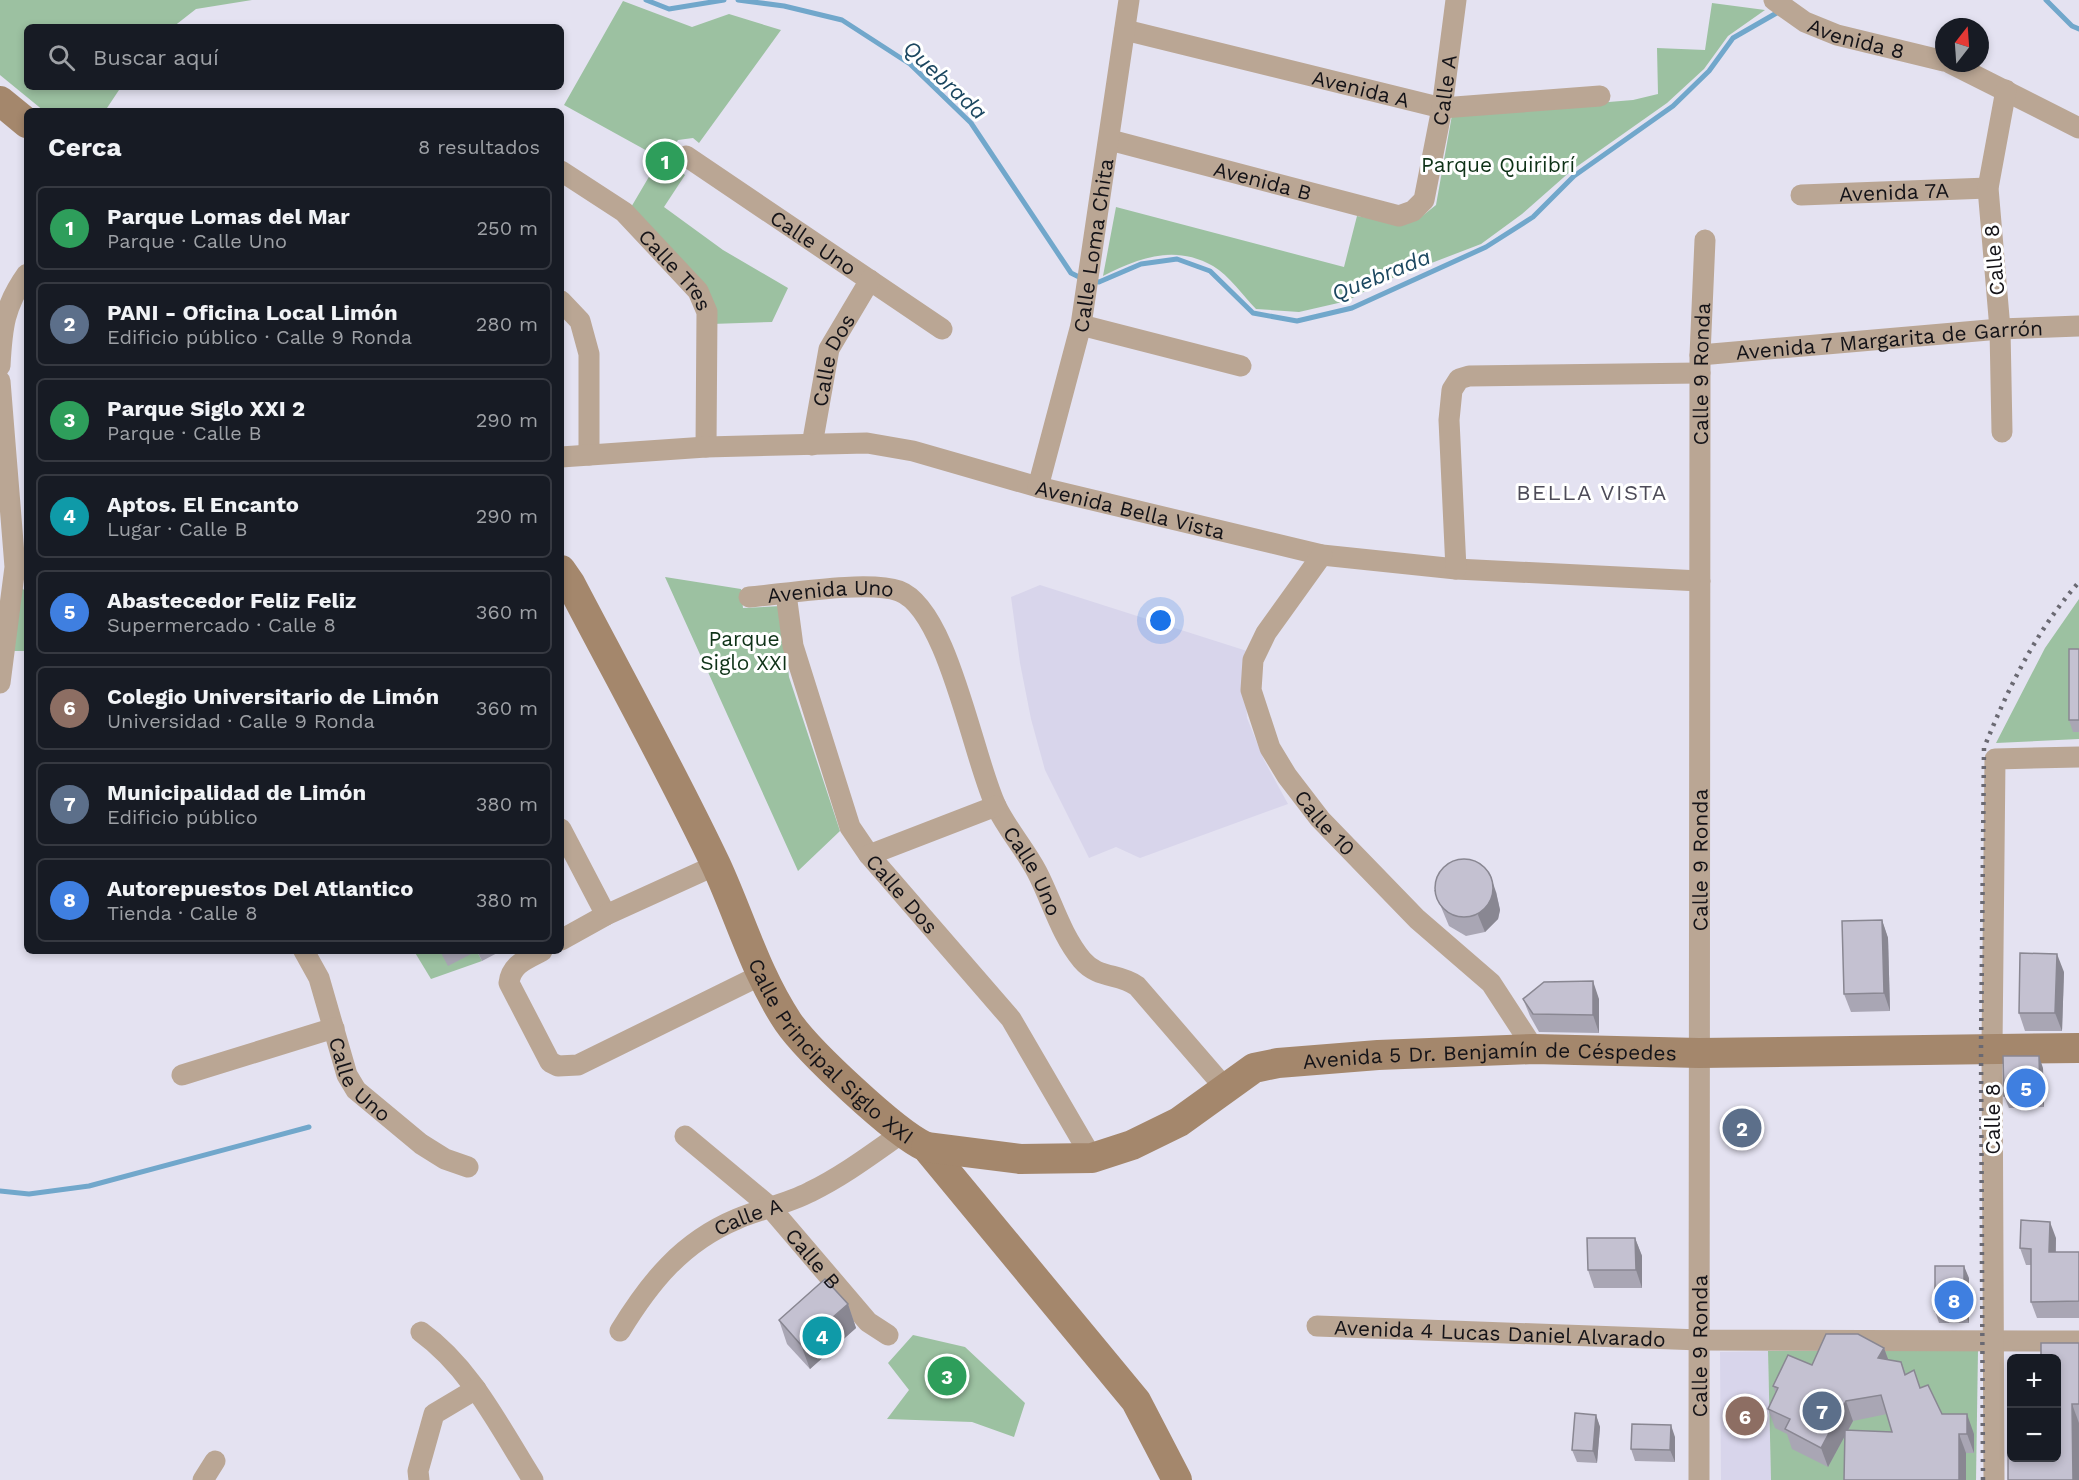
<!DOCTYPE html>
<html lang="es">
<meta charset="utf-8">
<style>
body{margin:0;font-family:"Work Sans",sans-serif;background:#20242c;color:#f1f3f6}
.controls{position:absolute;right:18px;bottom:18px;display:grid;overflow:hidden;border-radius:9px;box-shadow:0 3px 9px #0003}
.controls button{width:54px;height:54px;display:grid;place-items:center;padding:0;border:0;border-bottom:2px solid #363941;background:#171b24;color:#f1f3f6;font:30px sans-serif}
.compass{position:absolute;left:1935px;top:18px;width:54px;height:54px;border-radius:50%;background:#171b24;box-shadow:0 3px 9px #0003;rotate:17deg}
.you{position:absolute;left:1161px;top:621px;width:21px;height:21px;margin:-15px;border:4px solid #fff;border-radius:50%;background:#1a73e8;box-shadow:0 0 0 9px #1a73e833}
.badge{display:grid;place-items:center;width:39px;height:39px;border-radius:50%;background:#db2777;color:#fff;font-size:20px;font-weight:700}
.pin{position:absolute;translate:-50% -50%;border:3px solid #fff;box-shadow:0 2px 6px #0006}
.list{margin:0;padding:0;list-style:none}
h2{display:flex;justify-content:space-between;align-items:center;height:78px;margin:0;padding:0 24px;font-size:26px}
h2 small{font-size:20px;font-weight:400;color:#9ea1a6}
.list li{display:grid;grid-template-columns:39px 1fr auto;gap:18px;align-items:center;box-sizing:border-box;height:84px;margin:0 12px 12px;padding:0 12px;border:2px solid #363941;border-radius:9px}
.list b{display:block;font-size:22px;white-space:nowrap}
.list p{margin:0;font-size:20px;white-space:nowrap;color:#9ea1a6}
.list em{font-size:20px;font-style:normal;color:#9ea1a6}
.icon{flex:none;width:33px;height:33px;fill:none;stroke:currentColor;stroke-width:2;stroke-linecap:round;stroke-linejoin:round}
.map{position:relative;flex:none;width:2079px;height:1480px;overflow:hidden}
.search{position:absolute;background:#171b24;box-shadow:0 3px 9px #0003;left:24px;top:24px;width:540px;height:66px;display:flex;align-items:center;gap:15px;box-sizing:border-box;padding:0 21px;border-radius:9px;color:#9ea1a6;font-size:22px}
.panel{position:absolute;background:#171b24;box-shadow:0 3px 9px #0003;left:24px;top:108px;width:540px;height:846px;border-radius:9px}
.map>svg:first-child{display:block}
.built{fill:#d8d5eb}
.green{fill:#9cc1a1}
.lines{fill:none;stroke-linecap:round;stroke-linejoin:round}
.stream{stroke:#71a7cb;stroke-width:5}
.street{stroke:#baa694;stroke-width:21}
.secondary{stroke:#a4876c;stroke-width:30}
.rail{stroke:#6a6972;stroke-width:4.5;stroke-dasharray:3 6;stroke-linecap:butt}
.wall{fill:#a9a6b4;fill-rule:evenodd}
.shaded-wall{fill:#898792}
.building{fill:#c4c1d1;stroke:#898792;stroke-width:1.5}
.labels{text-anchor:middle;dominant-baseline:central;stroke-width:6;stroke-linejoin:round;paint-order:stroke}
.street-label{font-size:21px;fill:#141318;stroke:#fff}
.park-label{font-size:21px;fill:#0e3217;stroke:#fff}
.water-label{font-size:22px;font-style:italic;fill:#1b4760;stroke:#fff}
.neighbourhood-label{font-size:22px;letter-spacing:1.5px;fill:#4d4b58;stroke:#fff}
</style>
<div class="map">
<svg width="2079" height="1480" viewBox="0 0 2079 1480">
<rect width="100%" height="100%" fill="#e4e2f1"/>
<!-- built -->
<g class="built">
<path d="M1040,585L1247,651L1245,686L1247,718L1264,760L1288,804L1140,858L1116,847L1089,858L1045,770L1031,719L1020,663L1011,597Z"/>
<path d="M1768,1351L1771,1480H1721L1720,1352Z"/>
</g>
<!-- green -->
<g class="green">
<path d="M0,0H252L196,9L173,27H27V87H121L105,111H44L0,75Z"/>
<path d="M623,1L692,27L729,14L781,30L699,143L693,138L678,140L671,151V164L685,175L664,207L723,250L788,288L772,322L711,324L630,209L660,158L564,105Z"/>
<path d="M1712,3L1765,10L1728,36L1704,69L1667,103L1572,170L1522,214L1481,244L1382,282L1347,301L1299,312L1256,309C1243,296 1229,275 1213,266C1174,244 1139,258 1103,276L1116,207L1344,267L1357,216L1405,224L1421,217L1436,205L1452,115L1633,100L1658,94L1657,48L1705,50Z"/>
<path d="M665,577L741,589L743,608L781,606L789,677L840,831L798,871Z"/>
<path d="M18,584L27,593V651H10Z"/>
<path d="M2079,599V661L2074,732H2079V739L1996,743L2045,648Z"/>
<path d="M414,951H477L482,961L431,979Z"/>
<path d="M913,1335L965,1347L1025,1403L1014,1437L972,1422L887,1419L909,1390L888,1363Z"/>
<path d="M1978,1350L1976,1480H1771L1768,1351Z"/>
</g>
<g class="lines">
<!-- stream -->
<g class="stream">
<path d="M646,0L669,9L724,0"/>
<path d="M738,0L784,6L842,20L910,64L971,123L1071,273L1083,279"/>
<path d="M2046,0L2072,26L2079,29"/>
<path d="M1093,281L1099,282L1141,264L1177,259L1210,271L1253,313L1297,321L1352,308L1486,247L1533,217L1574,176L1673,106L1709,71L1733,38L1780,11"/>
<path d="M0,1191L29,1194L89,1186L309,1127"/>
</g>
<!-- street -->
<g class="street">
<path id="s1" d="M1774,0L1805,22L1837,35L1944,61"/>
<path id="s2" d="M1125,30L1442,108L1600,96"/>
<path d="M1950,63L2079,128"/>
<path id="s3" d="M1110,140L1399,216L1413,211L1424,200L1442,108L1456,0"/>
<path id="s4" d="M686,156L942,329"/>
<path id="s5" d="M561,171L624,212L698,291L707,312L706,447"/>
<path id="s6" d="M1801,195L1988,188"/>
<path d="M561,301L580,321L589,354V455"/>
<path d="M1081,325L1241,366"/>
<path id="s7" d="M1700,355L2000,329L2079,326"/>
<path d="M0,366C2,328 4,306 27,274"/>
<path d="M0,381L15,567L0,683"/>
<path d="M2002,432L2000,329L1988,188L2006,90"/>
<path id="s8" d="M812,445L829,349L870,280"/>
<path id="s9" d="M561,457L706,447L867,443L913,451L1038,487L1322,555L1456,569L1700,581"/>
<path id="s10" d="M1038,487L1081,325L1129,0"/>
<path id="s11" d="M1322,555L1266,633L1253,660L1251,690L1270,748L1287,776L1320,819L1417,919L1491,983L1534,1049"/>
<path d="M1456,569L1449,420L1452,390L1459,379L1469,376L1700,373"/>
<path id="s12" d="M786,594L793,646L850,827L869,855L1011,1019L1092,1158"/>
<path id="s13" d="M749,597C785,594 868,580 899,591C948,609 973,758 996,806C1007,829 1025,849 1037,872C1052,901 1061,935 1082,960C1098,979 1119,973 1137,986L1226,1089"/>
<path d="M561,829L606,915"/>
<path d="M869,855L996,806"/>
<path d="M561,940L606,915L716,865"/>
<path id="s14" d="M304,951L319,978L347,1075L356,1090L421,1144L445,1159L468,1167"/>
<path d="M542,951C527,959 511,964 509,983L550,1062L558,1066L578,1065L763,974"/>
<path d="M182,1075L334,1028"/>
<path id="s15" d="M685,1136L769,1206L868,1322L888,1335"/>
<path id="s16" d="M1317,1326L1700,1340L2079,1341"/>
<path id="s17" d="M620,1331C650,1282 682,1242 737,1219C760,1209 787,1204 810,1192C843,1176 872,1154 902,1133"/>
<path d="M421,1332C471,1368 500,1428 533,1480"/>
<path d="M203,1480L215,1461"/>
<path d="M419,1480L418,1471L434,1414L476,1389"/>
<path id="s18" d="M1699,1480L1700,355L1705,240"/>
<path d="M1994,1480L1992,1048L1995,759L2079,757"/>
</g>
<!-- secondary -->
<g class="secondary">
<path d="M0,101L27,123"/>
<path id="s19" d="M561,570L570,583C619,677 671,770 716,865C740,917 756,974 788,1022C808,1051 895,1133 926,1147L1136,1401L1177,1480"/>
<path id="s20" d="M926,1147L1020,1159L1092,1158L1132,1145L1179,1122L1254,1068L1278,1063L1378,1055L1534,1049L1699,1053L2079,1048"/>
</g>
<!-- rail -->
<path class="rail" d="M1983,1480L1981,1048L1984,748C2008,688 2036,631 2079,582"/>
</g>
<!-- wall -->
<g class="wall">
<path d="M2079,649V732H2073L2069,720Z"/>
<path d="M1434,890L1496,892L1500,910L1498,919L1485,932L1466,936L1449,926Z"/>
<path d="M1882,920L1888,938L1890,1011L1851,1012L1844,994Z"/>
<path d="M440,951H501L482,961L477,951L448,966Z"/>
<path d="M2064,972L2062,1031H2025L2019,1013Z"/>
<path d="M1523,999H1599V1033L1539,1032L1530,1016Z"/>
<path d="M2043,1068L2044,1107L2009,1108L2004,1096Z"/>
<path d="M1635,1238L1642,1256V1288H1594L1588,1270Z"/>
<path d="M2056,1238V1252H2079V1318H2037L2031,1302V1265H2026L2020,1248Z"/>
<path d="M1969,1278V1323H1939L1935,1311Z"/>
<path d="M848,1304L856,1328L810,1369L787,1344L779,1320Z"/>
<path d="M2079,1343V1423L2056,1458Z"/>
<path d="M1884,1348L1888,1360L1901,1362L1906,1374L1921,1388L1942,1414L1974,1434V1453H1966V1480H1844L1845,1435L1828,1467L1792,1449L1787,1434L1775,1428L1768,1409L1776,1394L1773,1386L1812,1365ZM1887,1414L1892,1432L1848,1431L1853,1421Z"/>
<path d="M1596,1415L1600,1427L1597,1463L1577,1462L1572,1450Z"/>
<path d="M1675,1437V1462L1635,1461L1631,1449Z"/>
</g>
<!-- shaded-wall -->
<g class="shaded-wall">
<path d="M1490,874L1496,892L1500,910L1498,919L1485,932L1478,915Z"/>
<path d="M1882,920L1888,938L1890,1011L1884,993Z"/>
<path d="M2057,954L2064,972L2062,1031L2055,1013Z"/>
<path d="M1593,981L1599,999V1033L1593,1015Z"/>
<path d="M2039,1056L2043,1068L2044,1107L2040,1095Z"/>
<path d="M2050,1222L2056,1238L2055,1269L2049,1252Z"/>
<path d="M1635,1238L1642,1256V1288L1636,1270Z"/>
<path d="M1964,1266L1969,1278V1323L1964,1311Z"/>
<path d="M848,1304L856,1328L810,1369L801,1345Z"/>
<path d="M1884,1348L1891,1367L1878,1358Z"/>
<path d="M1846,1401L1853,1421L1828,1467L1821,1448Z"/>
<path d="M2072,1404L2079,1423V1480H2073Z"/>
<path d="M1967,1414L1974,1434V1453L1967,1434Z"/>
<path d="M1596,1415L1600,1427L1597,1463L1593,1451Z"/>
<path d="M1671,1425L1675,1437V1462L1670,1450Z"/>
<path d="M1959,1434L1966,1453V1480H1959Z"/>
</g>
<!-- building -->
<g class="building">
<rect x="2069" y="649" width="10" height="71"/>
<circle cx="1464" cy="888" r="29"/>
<path d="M1882,920L1884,993L1844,994L1842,921Z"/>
<path d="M2020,953L2057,954L2055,1013H2019Z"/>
<path d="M1593,981V1015L1533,1014L1523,999L1544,982Z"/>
<path d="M2003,1056H2039L2040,1095L2004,1096Z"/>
<path d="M2021,1220L2050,1222L2049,1252H2079V1301L2031,1302V1249L2020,1248Z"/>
<path d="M1587,1238H1635L1636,1270H1588Z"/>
<rect x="1935" y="1266" width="29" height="45"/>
<path d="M825,1279L848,1304L801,1345L779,1320Z"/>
<path d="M1826,1334H1858L1884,1348L1878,1358L1901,1362L1905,1375L1914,1370L1920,1388L1928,1385L1942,1414H1967V1434H1959V1480H1844L1845,1430L1892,1432L1881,1395L1846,1401L1821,1448L1785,1429L1790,1419L1768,1409L1778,1388L1773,1386L1788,1355L1812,1365Z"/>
<path d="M2041,1343H2079V1404H2072L2073,1480H2008V1416H2012V1458H2056V1359H2041Z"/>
<path d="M1575,1413L1596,1415L1593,1451L1572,1450Z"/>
<path d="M1632,1424L1671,1425L1670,1450L1631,1449Z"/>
</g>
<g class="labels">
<!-- street labels -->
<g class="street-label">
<text stroke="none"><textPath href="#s1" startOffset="92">Avenida 8</textPath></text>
<text stroke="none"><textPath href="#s2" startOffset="243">Avenida A</textPath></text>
<text stroke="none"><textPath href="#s3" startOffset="441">Calle A</textPath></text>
<text stroke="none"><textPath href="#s3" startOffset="158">Avenida B</textPath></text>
<text stroke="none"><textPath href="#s6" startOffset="93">Avenida 7A</textPath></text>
<text stroke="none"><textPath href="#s4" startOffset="154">Calle Uno</textPath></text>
<text stroke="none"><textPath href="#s10" startOffset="248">Calle Loma Chita</textPath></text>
<text transform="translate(1994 260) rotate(-95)">Calle 8</text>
<text stroke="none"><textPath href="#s5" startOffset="153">Calle Tres</textPath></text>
<text stroke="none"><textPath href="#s7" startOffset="190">Avenida 7 Margarita de Garrón</textPath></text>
<text stroke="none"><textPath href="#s8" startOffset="88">Calle Dos</textPath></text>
<text stroke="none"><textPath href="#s18" startOffset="1106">Calle 9 Ronda</textPath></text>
<text stroke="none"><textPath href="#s9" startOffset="578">Avenida Bella Vista</textPath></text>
<text stroke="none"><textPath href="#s13" startOffset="82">Avenida Uno</textPath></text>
<text stroke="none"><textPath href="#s11" startOffset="310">Calle 10</textPath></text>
<text stroke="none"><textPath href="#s18" startOffset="620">Calle 9 Ronda</textPath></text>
<text stroke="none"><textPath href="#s13" startOffset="466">Calle Uno</textPath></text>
<text stroke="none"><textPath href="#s12" startOffset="327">Calle Dos</textPath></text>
<text stroke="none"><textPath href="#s19" startOffset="556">Calle Principal Siglo XXI</textPath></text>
<text stroke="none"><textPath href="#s20" startOffset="590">Avenida 5 Dr. Benjamín de Céspedes</textPath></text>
<text stroke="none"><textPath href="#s14" startOffset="142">Calle Uno</textPath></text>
<text transform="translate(1992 1119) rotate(-90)">Calle 8</text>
<text stroke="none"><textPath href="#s17" startOffset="176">Calle A</textPath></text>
<text stroke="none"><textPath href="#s15" startOffset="178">Calle B</textPath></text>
<text stroke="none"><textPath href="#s16" startOffset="183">Avenida 4 Lucas Daniel Alvarado</textPath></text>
<text stroke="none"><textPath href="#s18" startOffset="134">Calle 9 Ronda</textPath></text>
</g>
<!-- park labels -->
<g class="park-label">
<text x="1498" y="164">Parque Quiribrí</text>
<text x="744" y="638">Parque<tspan x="744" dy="24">Siglo XXI</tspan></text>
</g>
<!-- water labels -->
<g class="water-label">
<text transform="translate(945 80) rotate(43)">Quebrada</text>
<text transform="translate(1381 275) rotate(-22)">Quebrada</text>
</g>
<!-- neighbourhood labels -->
<g class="neighbourhood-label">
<text x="1592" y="492">BELLA VISTA</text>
</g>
</g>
</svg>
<div class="controls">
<button>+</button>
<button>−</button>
</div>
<svg class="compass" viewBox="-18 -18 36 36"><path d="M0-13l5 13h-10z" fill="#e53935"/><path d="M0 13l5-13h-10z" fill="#9ea1a6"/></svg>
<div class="you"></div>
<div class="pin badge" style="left:665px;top:161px;background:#2e9e5b">1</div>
<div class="pin badge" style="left:1742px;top:1128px;background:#5c6f8a">2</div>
<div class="pin badge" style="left:947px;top:1376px;background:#2e9e5b">3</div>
<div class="pin badge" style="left:822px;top:1336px;background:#0f9aa8">4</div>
<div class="pin badge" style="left:2026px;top:1088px;background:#3f7fe0">5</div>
<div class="pin badge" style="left:1745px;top:1416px;background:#8d6e63">6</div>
<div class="pin badge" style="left:1822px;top:1411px;background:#5c6f8a">7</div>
<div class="pin badge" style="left:1954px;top:1300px;background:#3f7fe0">8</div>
<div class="search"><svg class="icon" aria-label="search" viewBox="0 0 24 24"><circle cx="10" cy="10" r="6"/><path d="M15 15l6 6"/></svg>Buscar aquí</div>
<section class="panel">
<h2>Cerca<small>8 resultados</small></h2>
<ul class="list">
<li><span class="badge" style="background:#2e9e5b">1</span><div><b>Parque Lomas del Mar</b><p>Parque · Calle Uno</p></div><em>250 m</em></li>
<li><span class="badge" style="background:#5c6f8a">2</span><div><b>PANI - Oficina Local Limón</b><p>Edificio público · Calle 9 Ronda</p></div><em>280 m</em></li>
<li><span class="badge" style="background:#2e9e5b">3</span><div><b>Parque Siglo XXI 2</b><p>Parque · Calle B</p></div><em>290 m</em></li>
<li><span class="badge" style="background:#0f9aa8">4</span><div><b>Aptos. El Encanto</b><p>Lugar · Calle B</p></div><em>290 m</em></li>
<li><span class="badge" style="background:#3f7fe0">5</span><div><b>Abastecedor Feliz Feliz</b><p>Supermercado · Calle 8</p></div><em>360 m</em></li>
<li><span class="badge" style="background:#8d6e63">6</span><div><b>Colegio Universitario de Limón</b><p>Universidad · Calle 9 Ronda</p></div><em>360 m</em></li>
<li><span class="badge" style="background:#5c6f8a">7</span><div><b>Municipalidad de Limón</b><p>Edificio público</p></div><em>380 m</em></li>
<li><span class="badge" style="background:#3f7fe0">8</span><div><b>Autorepuestos Del Atlantico</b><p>Tienda · Calle 8</p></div><em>380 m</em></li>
</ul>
</section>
</div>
